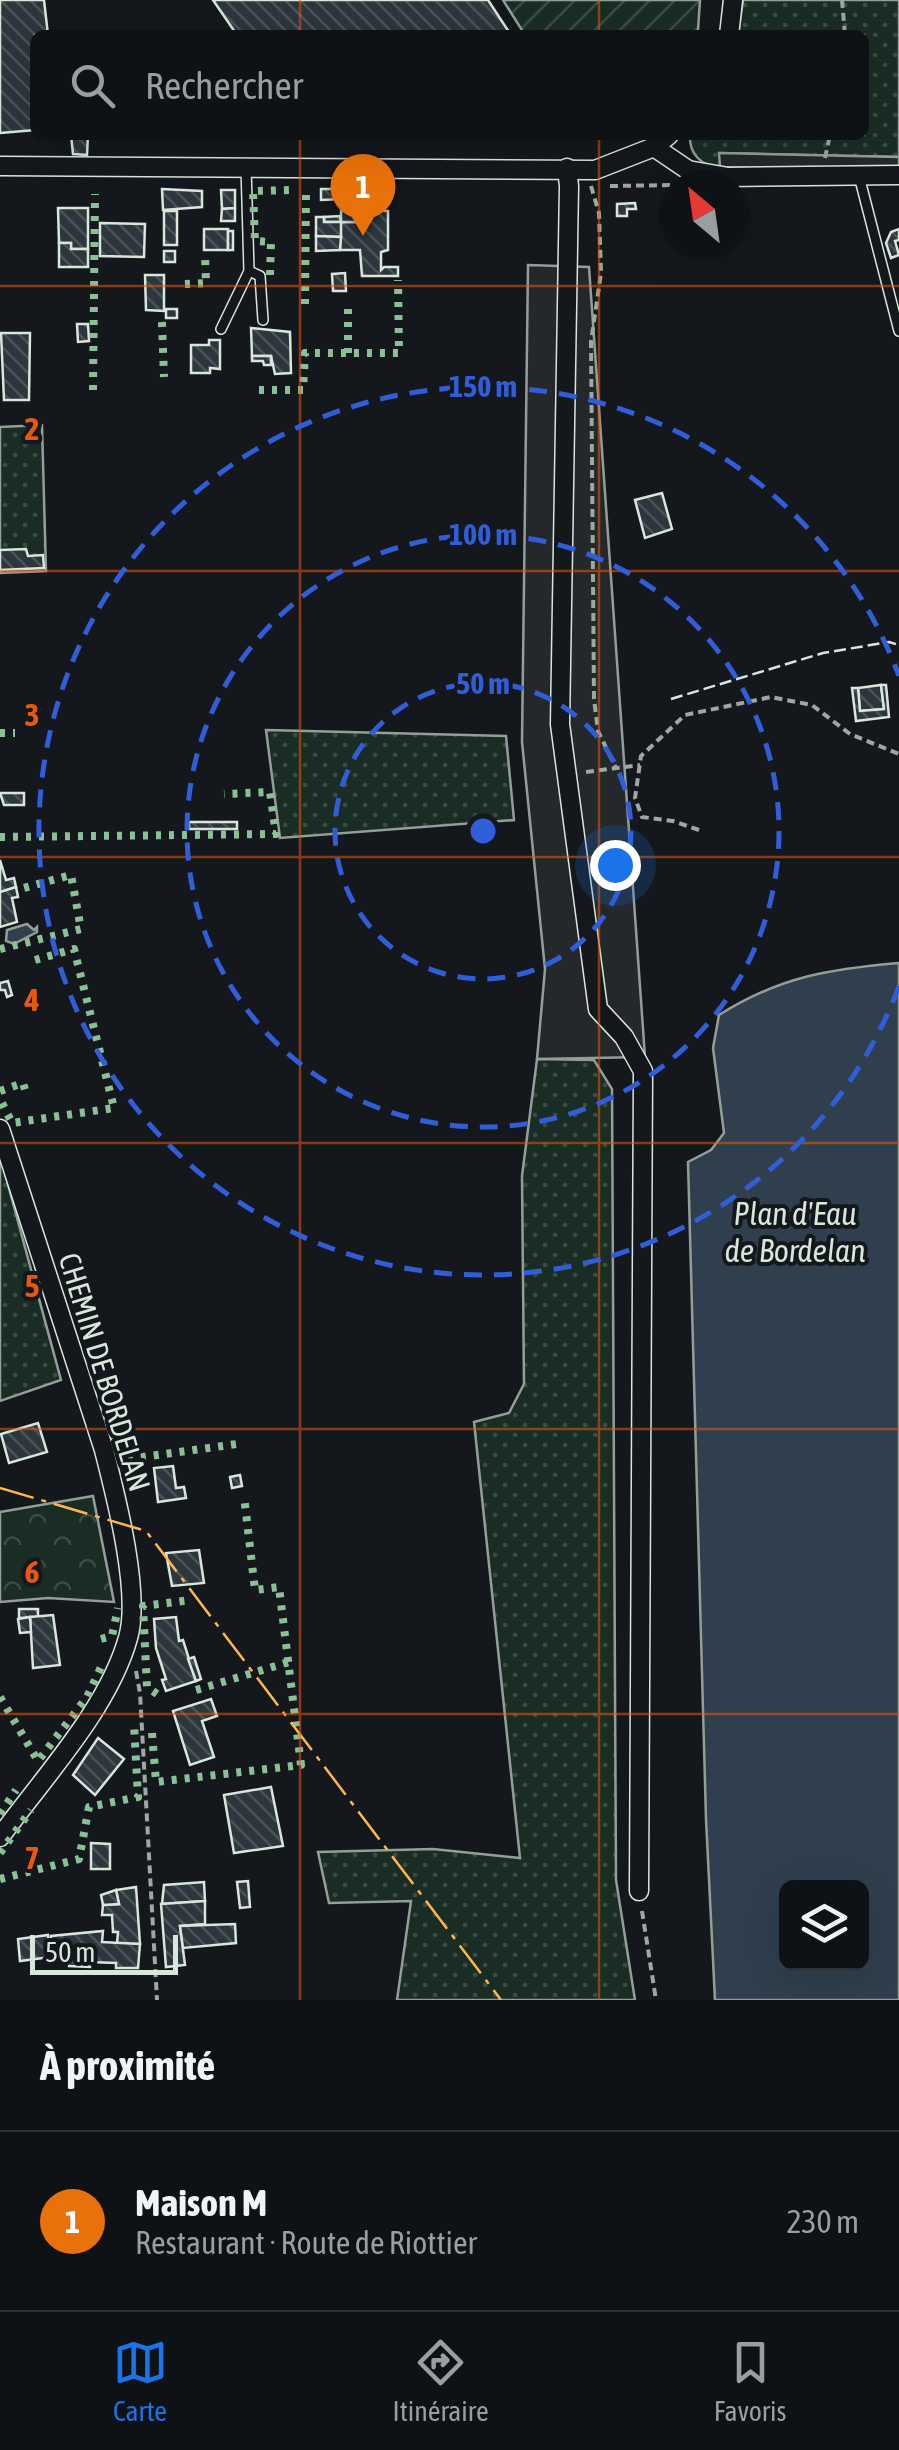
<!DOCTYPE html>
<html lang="fr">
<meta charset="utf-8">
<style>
body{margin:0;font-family:"Asap Condensed",sans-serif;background:#1d2022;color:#f1f3f6}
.controls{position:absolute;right:30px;bottom:30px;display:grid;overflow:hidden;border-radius:15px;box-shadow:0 10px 40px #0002}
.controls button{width:90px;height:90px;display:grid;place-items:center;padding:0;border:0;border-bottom:2px solid #2f3234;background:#0f1215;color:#f1f3f6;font:50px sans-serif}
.compass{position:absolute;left:659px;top:170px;width:90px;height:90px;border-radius:50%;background:#0f1215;box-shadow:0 10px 40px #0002;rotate:331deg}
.scale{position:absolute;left:30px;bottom:25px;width:148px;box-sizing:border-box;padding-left:10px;border:5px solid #d8e6dc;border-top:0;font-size:28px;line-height:35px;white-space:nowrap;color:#d8e6dc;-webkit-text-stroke:8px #14181c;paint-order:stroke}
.you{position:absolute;left:615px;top:865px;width:35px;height:35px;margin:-25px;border:8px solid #fff;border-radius:50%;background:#1a73e8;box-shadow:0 0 0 15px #1a73e833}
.badge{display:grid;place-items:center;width:65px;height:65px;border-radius:50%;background:#1a73e8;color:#fff;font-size:32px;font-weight:700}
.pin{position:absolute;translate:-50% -82px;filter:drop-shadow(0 2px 5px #0008)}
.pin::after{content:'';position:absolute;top:52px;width:35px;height:30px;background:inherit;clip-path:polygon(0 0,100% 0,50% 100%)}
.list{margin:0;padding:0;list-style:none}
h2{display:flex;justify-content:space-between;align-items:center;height:130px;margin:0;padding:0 40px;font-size:42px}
h2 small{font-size:32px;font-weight:400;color:#9b9ea0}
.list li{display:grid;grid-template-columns:65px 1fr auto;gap:30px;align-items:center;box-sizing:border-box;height:180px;padding:0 40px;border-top:2px solid #2f3234}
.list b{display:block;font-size:38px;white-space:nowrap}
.list p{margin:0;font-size:32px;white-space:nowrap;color:#9b9ea0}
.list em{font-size:32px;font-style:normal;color:#9b9ea0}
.icon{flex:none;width:55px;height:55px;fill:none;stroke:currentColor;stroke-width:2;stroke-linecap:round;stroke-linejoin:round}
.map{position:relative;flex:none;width:899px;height:2000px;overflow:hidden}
.search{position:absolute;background:#0f1215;box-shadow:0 10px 40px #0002;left:30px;right:30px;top:30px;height:110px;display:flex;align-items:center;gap:25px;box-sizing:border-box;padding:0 35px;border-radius:15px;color:#9b9ea0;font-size:38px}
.sheet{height:310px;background:#0f1215}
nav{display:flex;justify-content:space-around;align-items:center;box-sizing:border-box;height:140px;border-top:2px solid #2f3234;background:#0f1215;font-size:28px;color:#9b9ea0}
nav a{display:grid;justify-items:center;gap:5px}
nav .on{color:#1a73e8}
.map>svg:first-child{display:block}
.grass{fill:url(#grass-dots);stroke:#939e99;stroke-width:2.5}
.forest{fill:url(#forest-crowns);stroke:#939e99;stroke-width:2.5}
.garden{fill:url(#garden-furrows);stroke:#939e99;stroke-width:2.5}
.parking{fill:#24282b;stroke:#939e99;stroke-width:2.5}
.water{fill:#2f3f4d;stroke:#939e99;stroke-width:2.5;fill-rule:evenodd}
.building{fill:url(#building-back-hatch);stroke:#d8e6dc;stroke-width:2.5}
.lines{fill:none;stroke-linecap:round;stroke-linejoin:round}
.service-casing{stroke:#d8e6dc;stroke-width:12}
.minor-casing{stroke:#d8e6dc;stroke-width:21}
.path{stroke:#9da8a2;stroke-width:4;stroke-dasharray:8 5;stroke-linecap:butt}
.service{stroke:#14181c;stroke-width:9}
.minor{stroke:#14181c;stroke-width:18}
.hedge{stroke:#8ac095;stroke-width:8;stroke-dasharray:5 8;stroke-linecap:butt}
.fence{stroke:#d8e6dc;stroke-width:2.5;stroke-dasharray:12 5;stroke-linecap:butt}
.power{stroke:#ffb74d;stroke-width:2.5;stroke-dasharray:35 8 5 8;stroke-linecap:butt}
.grid{fill:none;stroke:#e8590c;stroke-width:2.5;stroke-opacity:0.55}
.ring{fill:none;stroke:#305dd8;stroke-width:5;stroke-dasharray:18 12}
.labels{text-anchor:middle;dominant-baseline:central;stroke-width:8;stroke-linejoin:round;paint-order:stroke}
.street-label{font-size:30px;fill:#d8e6dc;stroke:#14181c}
.water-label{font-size:32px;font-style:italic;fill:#d8e6dc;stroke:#14181c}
.grid-label{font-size:32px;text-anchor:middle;font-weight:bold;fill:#e8590c;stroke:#14181c;stroke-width:8;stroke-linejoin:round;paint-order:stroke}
.centre{fill:#305dd8;stroke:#14181c;stroke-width:5}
.ring-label{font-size:30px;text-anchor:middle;font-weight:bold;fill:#305dd8;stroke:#14181c;stroke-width:8;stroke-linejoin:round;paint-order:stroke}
</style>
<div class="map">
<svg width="899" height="2000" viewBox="0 0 899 2000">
<defs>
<pattern id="grass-dots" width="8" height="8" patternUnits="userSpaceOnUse" patternTransform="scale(2.5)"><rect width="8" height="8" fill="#1a2d24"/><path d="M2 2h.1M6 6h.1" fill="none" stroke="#3b4b43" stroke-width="1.8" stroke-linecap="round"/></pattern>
<pattern id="forest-crowns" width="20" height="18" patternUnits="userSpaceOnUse" patternTransform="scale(2.5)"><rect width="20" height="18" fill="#1a2d24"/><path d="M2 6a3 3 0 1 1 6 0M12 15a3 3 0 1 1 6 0" fill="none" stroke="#3b4b43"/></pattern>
<pattern id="garden-furrows" width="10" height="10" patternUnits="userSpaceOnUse" patternTransform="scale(2.5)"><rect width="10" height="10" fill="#1a2d24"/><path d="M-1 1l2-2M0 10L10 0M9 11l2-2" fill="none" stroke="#3b4b43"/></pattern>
<pattern id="building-back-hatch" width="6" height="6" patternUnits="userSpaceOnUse" patternTransform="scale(2.5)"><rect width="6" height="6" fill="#2c363c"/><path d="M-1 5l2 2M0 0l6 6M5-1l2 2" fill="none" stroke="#4a5358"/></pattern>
</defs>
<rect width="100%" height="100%" fill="#14181c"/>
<!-- grass -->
<g class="grass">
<path d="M743,0H899V157L720,153V167C701,166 689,154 690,135H864V35H738Z"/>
<path d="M42,425L46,571L0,573V427Z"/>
<path d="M266,730L506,736L514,820L280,838Z"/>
<path d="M537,1059L594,1060L612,1089L616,1880L635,2000H397L411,1901L329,1903L318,1852L433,1849L520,1858L474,1422L509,1413L524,1384L522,1176Z"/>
<path d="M0,1155L61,1380L0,1401Z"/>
</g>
<!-- forest -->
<path class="forest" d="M93,1496L114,1602L48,1598L0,1602V1512Z"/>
<!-- garden -->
<path class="garden" d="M503,0H700L698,30L691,35H525Z"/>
<!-- parking -->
<g class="parking">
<path d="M719,153L899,157V169L720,167Z"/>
<path d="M528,265L589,267L645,1057L537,1059L545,969L522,742Z"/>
</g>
<!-- water -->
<g class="water">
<path d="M27,924L34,930L37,927V932L14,944L6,941L7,930Z"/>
<path d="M899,963V2000H715L706,1819L688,1162L711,1150L724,1133L713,1048L719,1015C779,977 829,969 899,963ZM786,1888H862V1962H786Z"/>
</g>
<!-- building -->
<g class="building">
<path d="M0,0H44L48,35H35V130L0,133Z"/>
<path d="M213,0H488L511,35H237Z"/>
<path d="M71,135H88L87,155L73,154Z"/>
<path d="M162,189L202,191V207L163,210Z"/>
<path d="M321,189H343V199L321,200Z"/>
<path d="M221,190H235V208L222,209Z"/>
<path d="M635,203L636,209H627V216H617V204Z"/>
<path d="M58,208H88V249H71V243H59Z"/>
<path d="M235,208V221H221L222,209Z"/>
<path d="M366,210L388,211V250L381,252V270L384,267H398V276H362L360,250H340L341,222H364Z"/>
<path d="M366,210L364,222H341V211Z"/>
<rect x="164" y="211" width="13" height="34"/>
<path d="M340,216L341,222H324V217Z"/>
<path d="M316,217H324V222H341V237L316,236Z"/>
<path d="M100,223L145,224L144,257L100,256Z"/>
<rect x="204" y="229" width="24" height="21"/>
<path d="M899,229V240L895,241L899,255L891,258L886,243L891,232Z"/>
<rect x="228" y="231" width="5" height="19"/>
<path d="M316,236L341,237L340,250L316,251Z"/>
<path d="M59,243H71V249H88V267H59Z"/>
<rect x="164" y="251" width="11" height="11"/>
<path d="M345,273L346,291H333L332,274Z"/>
<path d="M145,275H164V311L146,310Z"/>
<rect x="166" y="309" width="11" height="9"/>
<path d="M77,324H88L89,341L78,342Z"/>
<path d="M251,328L290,332L291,373L275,374L271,356H252Z"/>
<path d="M1,333H30L29,400H4Z"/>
<path d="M209,340H220V369L210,368V373H191V345H209Z"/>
<path d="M252,356H271V365H264L263,361H252Z"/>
<path d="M662,493L672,529L645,538L635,500Z"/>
<path d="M26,549L28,556L43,555L44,568L0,570V550Z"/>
<path d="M881,685L884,709L860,711L858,688Z"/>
<path d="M881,685H886L889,717L856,721L852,688H858L860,711L884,709Z"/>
<path d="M0,793H24V805H4Z"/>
<rect x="189" y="822" width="48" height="7"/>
<path d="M0,860L6,880L14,878L16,887L0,892Z"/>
<path d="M16,887L18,897L12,898L17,922L0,927V892Z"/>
<path d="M8,981L12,995L7,997L5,990H0V983Z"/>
<path d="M38,1423L47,1452L9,1463L1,1434Z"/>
<path d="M125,1435L128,1454L115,1457L110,1440Z"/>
<path d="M173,1466L176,1488L184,1487L186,1498L158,1502L154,1468Z"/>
<path d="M240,1475L242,1486L232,1488L230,1477Z"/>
<path d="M199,1550L204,1583L172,1586L166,1553Z"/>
<path d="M19,1609H38V1617L19,1618Z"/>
<path d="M53,1615L60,1665L33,1668L30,1617Z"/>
<path d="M30,1617L31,1632L20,1633L18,1619Z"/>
<path d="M176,1617L179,1641L183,1640L196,1681L166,1691L162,1680L166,1679L156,1648L154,1619Z"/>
<path d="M194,1657L201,1679L196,1681L188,1659Z"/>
<path d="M211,1699L217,1716L202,1721L214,1757L190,1765L173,1711Z"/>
<path d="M98,1738L124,1759L95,1795L73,1775Z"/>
<path d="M271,1787L283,1846L234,1853L224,1795Z"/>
<path d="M91,1843L110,1844V1869H91Z"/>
<path d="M248,1881L250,1907L240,1908L237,1882Z"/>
<path d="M204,1882L205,1901L162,1904L164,1885Z"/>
<path d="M136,1887L140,1944H117L118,1932H113L112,1915H102L103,1905L119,1904L116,1890Z"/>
<path d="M116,1890L119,1904L103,1905L101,1895Z"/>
<path d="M205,1901V1924L180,1926L185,1965L166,1967L161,1904Z"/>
<path d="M235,1924L236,1943L183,1948L180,1926Z"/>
<path d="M103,1931L102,1942L140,1944L138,1968H116V1963L90,1962V1967L69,1966L68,1948H51V1936Z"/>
<path d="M48,1935L51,1957L20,1961L18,1939Z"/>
</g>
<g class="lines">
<!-- service casing -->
<g class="service-casing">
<g id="service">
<path d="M859,176L899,331"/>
<path d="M249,271L260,276L263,320"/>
<path d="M221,329L249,271L246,167"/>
</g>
</g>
<!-- minor casing -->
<g class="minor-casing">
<g id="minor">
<path d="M729,35L733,0"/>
<path d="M654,147L688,170L728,177L899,175"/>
<path d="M0,166L595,170L654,147L669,135"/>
<path d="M567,168L569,186L560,724L598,1009L624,1037L643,1071L639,1891"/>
<path d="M0,1129L104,1450C116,1497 141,1593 128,1638C108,1709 43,1778 0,1837"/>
</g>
</g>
<!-- path -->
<g class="path">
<path d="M842,0L845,35"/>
<path d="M825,158L830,135"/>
<path d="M591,186L599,213L601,273L591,342L594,699L598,731L616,768"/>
<path d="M610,186L675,185"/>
<path d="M586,772L640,765"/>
<path d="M699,830L673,821L642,817L635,798L641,756L685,715L771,697L812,705L850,734L899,754"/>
<path d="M136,1671L140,1693L157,2000"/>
<path d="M642,1911L656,2000"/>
</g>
<!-- service -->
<use href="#service" class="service"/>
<!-- minor -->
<use href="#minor" class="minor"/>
<!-- hedge -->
<g class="hedge">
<path d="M270,275L271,242L255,241L253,191L292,190"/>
<path d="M185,284L206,283L205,254"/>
<path d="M305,304L306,192"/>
<path d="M162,322L164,377"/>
<path d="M348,353V308"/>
<path d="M93,390L95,194"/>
<path d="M259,390H303L305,353H399L398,280"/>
<path d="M0,733H15"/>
<path d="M0,837L276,834L270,792L224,794"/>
<path d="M0,949L81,929L71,875L20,889"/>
<path d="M0,1091L23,1083L27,1096"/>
<path d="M2,1103L12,1123L114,1108L74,949L35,960"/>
<path d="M127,1478L121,1460L237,1444"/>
<path d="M101,1639L112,1636L118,1608"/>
<path d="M196,1690L289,1662"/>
<path d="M157,1694L147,1687L143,1606L191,1600"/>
<path d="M0,1697L38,1761L87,1697L102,1665"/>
<path d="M152,1733L156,1782L301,1765L279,1587L255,1590L244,1496"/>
<path d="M0,1814L16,1790"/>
<path d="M0,1853L31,1810"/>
<path d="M0,1879L79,1859L89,1807L138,1797L134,1724"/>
</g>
<!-- fence -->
<path class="fence" d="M671,699L823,653L889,642L899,645"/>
<!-- power -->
<path class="power" d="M0,1488L146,1531L501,2000"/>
</g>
<!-- grid -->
<path class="grid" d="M300,0V35M599,0V35M300,135V2000M599,135V2000M0,286H899M0,571H899M0,857H899M0,1143H899M0,1429H899M0,1714H899"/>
<!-- distance rings -->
<g class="ring">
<circle cx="483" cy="831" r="148"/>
<circle cx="483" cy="831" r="296"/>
<path d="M899 986A444 444 0 1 1 899 676"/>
</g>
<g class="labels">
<!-- street labels -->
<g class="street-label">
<text transform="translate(105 1372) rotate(73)">CHEMIN DE BORDELAN</text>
</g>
<!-- water labels -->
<g class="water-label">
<text x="795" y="1213">Plan d'Eau<tspan x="795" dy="37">de Bordelan</tspan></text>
</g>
</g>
<g class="grid-label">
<text x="32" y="440">2</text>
<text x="32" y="726">3</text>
<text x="32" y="1011">4</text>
<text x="32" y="1297">5</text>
<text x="32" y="1583">6</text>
<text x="32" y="1869">7</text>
</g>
<circle cx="483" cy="831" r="15" class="centre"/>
<g class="ring-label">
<text x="483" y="397">150 m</text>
<text x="483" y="545">100 m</text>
<text x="483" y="694">50 m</text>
</g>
</svg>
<div class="controls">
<button><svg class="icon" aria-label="layers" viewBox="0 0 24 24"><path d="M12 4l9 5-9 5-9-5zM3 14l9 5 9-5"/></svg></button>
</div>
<svg class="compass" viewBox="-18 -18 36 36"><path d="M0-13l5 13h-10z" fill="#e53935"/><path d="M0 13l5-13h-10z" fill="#9b9ea0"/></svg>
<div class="scale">50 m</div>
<div class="you"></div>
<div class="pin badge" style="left:363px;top:236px;background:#e8710a">1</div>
<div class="search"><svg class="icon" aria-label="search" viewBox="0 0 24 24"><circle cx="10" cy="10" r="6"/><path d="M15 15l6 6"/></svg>Rechercher</div>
</div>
<section class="sheet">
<h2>À proximité<small></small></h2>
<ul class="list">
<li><span class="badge" style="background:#e8710a">1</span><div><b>Maison M</b><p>Restaurant · Route de Riottier</p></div><em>230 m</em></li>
</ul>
</section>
<nav>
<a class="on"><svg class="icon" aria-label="map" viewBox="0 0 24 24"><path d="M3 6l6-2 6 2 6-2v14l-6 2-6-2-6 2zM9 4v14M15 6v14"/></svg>Carte</a>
<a><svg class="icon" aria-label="directions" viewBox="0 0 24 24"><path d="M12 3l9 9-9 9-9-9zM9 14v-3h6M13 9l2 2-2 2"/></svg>Itinéraire</a>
<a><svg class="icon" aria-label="saved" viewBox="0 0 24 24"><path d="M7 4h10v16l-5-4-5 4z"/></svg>Favoris</a>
</nav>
